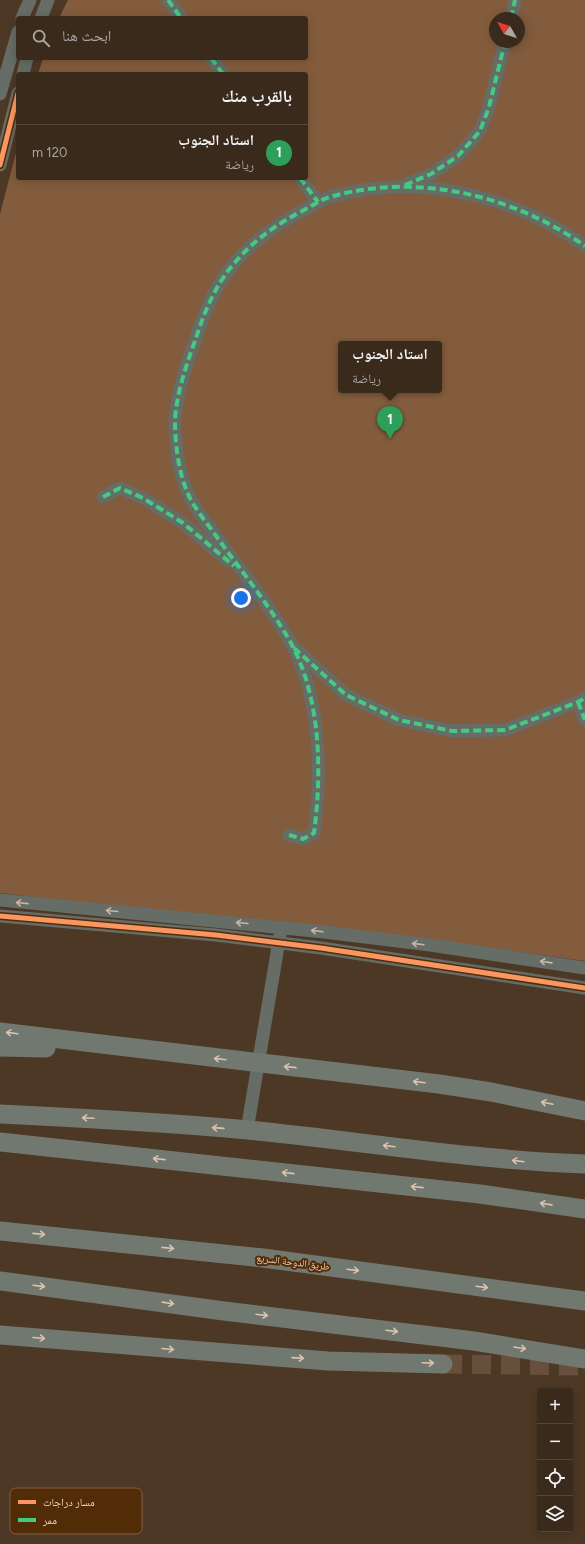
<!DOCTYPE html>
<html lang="ar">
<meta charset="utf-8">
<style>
body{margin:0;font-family:Figtree,"Noto Naskh Arabic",sans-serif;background:#413225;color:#f1f3f6;direction:rtl}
.controls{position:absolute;right:12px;bottom:12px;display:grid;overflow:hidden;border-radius:4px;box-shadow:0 2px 10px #0003}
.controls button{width:36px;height:36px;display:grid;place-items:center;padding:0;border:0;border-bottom:1px solid #54463b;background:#3a2a1c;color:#f1f3f6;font:20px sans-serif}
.compass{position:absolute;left:489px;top:12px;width:36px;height:36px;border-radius:50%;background:#3a2a1c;box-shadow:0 2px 10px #0003;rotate:309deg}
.you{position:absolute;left:241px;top:598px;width:14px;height:14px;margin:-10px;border:3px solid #fff;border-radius:50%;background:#1a73e8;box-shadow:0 0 0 6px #1a73e833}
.badge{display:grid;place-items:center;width:26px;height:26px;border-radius:50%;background:#8abfa5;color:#fff;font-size:13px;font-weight:700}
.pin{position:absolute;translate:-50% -33px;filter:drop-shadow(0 1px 2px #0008)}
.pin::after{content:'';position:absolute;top:21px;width:14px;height:12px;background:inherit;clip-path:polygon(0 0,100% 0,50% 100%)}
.popup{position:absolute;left:338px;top:341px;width:104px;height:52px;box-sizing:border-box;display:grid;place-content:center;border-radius:4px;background:#3a2a1c;filter:drop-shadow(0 1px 3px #0005);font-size:13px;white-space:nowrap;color:#aba7a3}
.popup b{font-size:15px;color:#f1f3f6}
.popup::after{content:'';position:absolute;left:50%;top:100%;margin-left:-8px;border:8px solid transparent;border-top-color:#3a2a1c}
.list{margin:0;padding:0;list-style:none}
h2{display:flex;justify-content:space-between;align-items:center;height:52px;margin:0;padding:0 16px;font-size:17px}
h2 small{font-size:13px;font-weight:400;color:#aba7a3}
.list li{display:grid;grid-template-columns:26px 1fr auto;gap:12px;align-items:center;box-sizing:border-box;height:56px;padding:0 16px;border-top:1px solid #54463b}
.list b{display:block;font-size:15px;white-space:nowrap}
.list p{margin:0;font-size:13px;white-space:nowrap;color:#aba7a3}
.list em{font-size:13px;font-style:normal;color:#aba7a3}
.icon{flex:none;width:22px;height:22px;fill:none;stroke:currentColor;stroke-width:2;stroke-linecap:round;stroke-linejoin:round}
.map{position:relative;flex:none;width:585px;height:1544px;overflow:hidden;direction:ltr}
.search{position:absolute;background:#3a2a1c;box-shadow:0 2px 10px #0003;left:16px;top:16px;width:292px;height:44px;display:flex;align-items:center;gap:10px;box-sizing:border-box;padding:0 14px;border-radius:4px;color:#aba7a3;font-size:15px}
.panel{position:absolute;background:#3a2a1c;box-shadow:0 2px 10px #0003;left:16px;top:72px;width:292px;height:108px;border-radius:4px;direction:rtl}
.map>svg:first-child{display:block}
.green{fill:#835c3d;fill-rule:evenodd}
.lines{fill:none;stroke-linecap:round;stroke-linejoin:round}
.highway-tunnel{stroke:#66503c;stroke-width:19;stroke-dasharray:19 10;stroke-linecap:butt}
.minor{stroke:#666c66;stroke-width:13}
.highway{stroke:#717870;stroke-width:19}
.quiet{stroke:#46c982;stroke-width:4;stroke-dasharray:8 4;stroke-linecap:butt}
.cycleway-casing{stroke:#522c07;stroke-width:8}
.cycleway{stroke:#f99763;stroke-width:5}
.oneway{stroke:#cab6a4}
.oneway2{stroke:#dbc3af}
.labels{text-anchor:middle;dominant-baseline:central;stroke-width:4;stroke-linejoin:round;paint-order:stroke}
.street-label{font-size:10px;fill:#f5d6bf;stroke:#522c07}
.key{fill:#522c07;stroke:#835f3e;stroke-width:1}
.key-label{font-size:11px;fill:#f5d6bf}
</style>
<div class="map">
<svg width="585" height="1544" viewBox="0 0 585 1544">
<rect width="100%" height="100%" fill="#4d3825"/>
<!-- green -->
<path class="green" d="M68,0H585V961L370,932L329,933L0,893V214L18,145V178H306V74H38L43,58H306V18H59ZM495,18H519V42H495ZM341,344H439V390H341Z"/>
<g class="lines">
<!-- highway-tunnel -->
<path class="highway-tunnel" d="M443,1364L585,1366"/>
<!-- minor -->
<g class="minor">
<path d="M168,0L181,18"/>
<path d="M22,18L30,0"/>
<path d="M41,18L48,0"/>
<path d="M511,18L515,0"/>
<path d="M211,58L223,74"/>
<path d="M23,74L27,58"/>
<path d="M0,94L18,32"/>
<path d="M0,165L18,93"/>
<path d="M300,178L318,202"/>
<path d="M405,185L431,174L458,156L480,131L489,107L505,42"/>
<path d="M103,497L120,488L143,498L183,523L228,561"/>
<path d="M296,649L346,695L399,720L452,731L505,730L578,702L585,698"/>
<path d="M578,702L585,720"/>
<path d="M289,835L303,839L314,833C322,774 321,700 292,645C270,605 240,570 214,533C206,522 197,511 191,500C179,478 175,445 175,421C176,394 187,363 196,338C204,313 215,286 232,266C253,240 278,223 308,208C315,204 322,199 330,197C416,172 513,195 585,246"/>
<path d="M0,900L324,932L430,945L585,968"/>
<path d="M0,916L216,935L321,948L585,988"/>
<path d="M247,1130L280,935"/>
</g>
<!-- highway -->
<g class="highway">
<path d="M0,1032L439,1084L491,1092L585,1111"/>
<path d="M0,1047L46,1048"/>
<path d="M0,1114C83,1118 165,1122 248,1130C360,1141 472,1160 585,1164"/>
<path d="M0,1142L480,1194L585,1209"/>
<path d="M0,1231L263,1258L585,1301"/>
<path d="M0,1281L224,1311L474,1341L585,1359"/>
<path d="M0,1335L328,1361L443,1364"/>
</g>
<!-- quiet -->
<g class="quiet">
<path d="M168,0L181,18"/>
<path d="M511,18L515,0"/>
<path d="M211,58L223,74"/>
<path d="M300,178L318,202"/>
<path d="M405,185L431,174L458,156L480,131L489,107L505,42"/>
<path d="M103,497L120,488L143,498L183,523L234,566"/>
<path d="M294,648L346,695L399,720L452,731L505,730L578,702L585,698"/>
<path d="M578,702L585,720"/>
<path d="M289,835L303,839L314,833C322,774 321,700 292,645C270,605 240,570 214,533C206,522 197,511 191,500C179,478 175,445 175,421C176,394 187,363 196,338C204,313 215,286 232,266C253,240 278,223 308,208C315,204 322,199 330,197C416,172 513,195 585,246"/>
</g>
<!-- cycleway casing -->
<g class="cycleway-casing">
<g id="cycleway">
<path d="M0,165L18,93"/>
<path d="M0,916L216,935L321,948L585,988"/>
</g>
</g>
<!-- cycleway -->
<use href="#cycleway" class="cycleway"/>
</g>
<!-- one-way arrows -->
<defs><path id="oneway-shaft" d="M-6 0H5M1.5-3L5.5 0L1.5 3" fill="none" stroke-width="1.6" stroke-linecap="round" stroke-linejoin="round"/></defs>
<g class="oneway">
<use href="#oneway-shaft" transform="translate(22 903) rotate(-174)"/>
<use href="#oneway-shaft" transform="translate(112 911) rotate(-175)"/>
<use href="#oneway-shaft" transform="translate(242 923) rotate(-175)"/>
<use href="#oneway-shaft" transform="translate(317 931) rotate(-173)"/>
<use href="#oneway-shaft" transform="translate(418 944) rotate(-173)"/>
<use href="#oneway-shaft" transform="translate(546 962) rotate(-172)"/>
</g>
<g class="oneway2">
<use href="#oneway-shaft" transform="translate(12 1033) rotate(-173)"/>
<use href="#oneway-shaft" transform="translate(220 1059) rotate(-173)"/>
<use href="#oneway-shaft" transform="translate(290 1067) rotate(-174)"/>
<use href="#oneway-shaft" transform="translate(419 1082) rotate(-173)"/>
<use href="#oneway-shaft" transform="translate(547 1103) rotate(-168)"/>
<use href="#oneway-shaft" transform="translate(88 1118) rotate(-177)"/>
<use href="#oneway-shaft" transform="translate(218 1128) rotate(-176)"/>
<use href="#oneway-shaft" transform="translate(389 1146) rotate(-173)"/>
<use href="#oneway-shaft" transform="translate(159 1159) rotate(-174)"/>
<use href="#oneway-shaft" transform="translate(518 1161) rotate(-173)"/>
<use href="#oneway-shaft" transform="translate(288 1173) rotate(-174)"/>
<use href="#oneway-shaft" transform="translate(417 1187) rotate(-174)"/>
<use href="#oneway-shaft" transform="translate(546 1204) rotate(-172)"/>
<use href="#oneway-shaft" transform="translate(39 1234) rotate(6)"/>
<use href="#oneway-shaft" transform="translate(168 1248) rotate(6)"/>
<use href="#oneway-shaft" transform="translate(353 1270) rotate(7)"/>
<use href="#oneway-shaft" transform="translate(39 1286) rotate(7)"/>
<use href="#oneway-shaft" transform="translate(482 1287) rotate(7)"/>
<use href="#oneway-shaft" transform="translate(168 1303) rotate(8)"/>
<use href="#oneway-shaft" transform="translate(262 1315) rotate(7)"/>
<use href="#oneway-shaft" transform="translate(392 1331) rotate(7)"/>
<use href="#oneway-shaft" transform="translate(39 1338) rotate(5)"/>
<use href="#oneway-shaft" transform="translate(520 1348) rotate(9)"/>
<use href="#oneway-shaft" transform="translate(168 1349) rotate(5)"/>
<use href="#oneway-shaft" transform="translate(298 1358) rotate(4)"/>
<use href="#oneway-shaft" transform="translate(428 1363) rotate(2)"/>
</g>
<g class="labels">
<!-- street labels -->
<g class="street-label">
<text transform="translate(293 1262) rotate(7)">طريق الدوحة السريع</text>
</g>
</g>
<!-- legend -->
<rect x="10" y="1488" width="132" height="46" rx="6" class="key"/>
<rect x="18" y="1500" width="18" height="4" fill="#f99763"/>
<rect x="18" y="1518" width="18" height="4" fill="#46c982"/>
<g class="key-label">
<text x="43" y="1506">مسار دراجات</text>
<text x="43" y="1524">ممر</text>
</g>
</svg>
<div class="controls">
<button>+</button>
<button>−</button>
<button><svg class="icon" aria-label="locate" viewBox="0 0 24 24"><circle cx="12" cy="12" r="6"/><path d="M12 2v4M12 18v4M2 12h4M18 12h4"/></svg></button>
<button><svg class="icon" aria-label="layers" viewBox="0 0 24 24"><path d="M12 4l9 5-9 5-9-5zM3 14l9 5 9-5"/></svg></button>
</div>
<svg class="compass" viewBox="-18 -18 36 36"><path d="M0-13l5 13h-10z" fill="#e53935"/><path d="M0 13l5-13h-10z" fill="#aba7a3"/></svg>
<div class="you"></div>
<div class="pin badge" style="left:390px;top:439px;background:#2e9e5b">1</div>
<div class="popup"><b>استاد الجنوب</b>رياضة</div>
<div class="search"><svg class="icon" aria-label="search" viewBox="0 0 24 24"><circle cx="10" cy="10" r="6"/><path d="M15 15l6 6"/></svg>ابحث هنا</div>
<section class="panel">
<h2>بالقرب منك<small></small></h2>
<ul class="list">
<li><span class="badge" style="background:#2e9e5b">1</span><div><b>استاد الجنوب</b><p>رياضة</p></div><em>120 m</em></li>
</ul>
</section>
</div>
